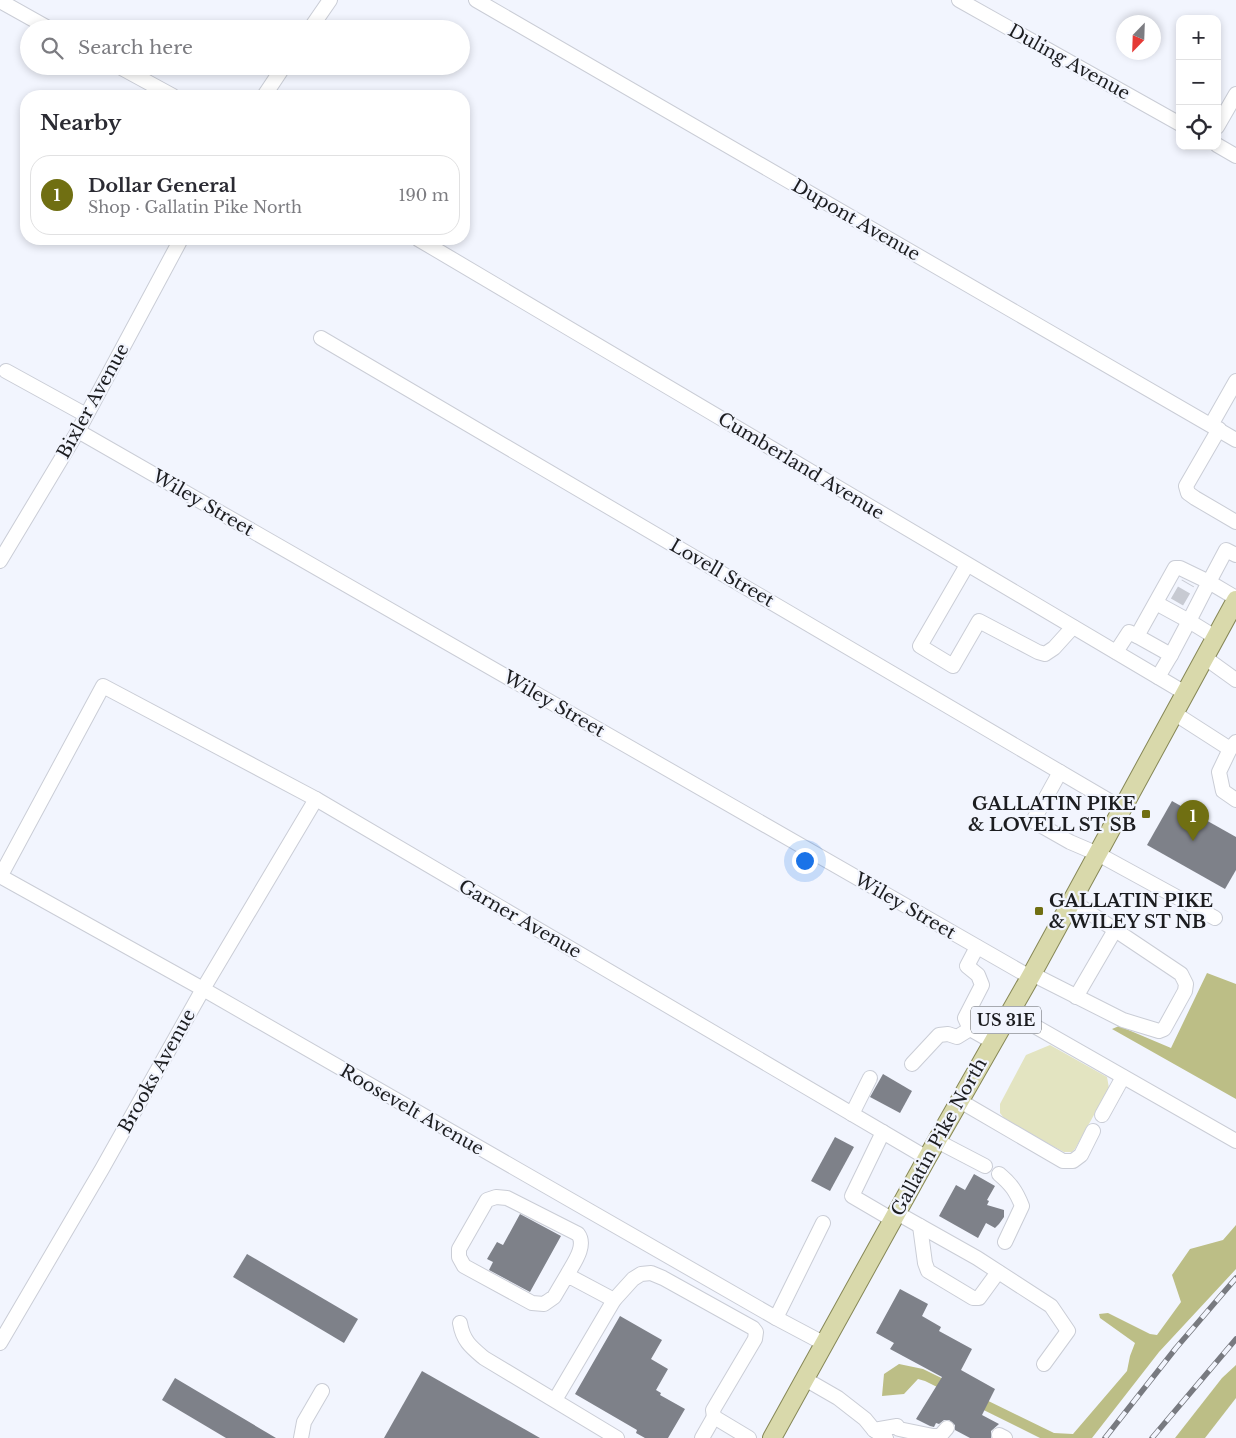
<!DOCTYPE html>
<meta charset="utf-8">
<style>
body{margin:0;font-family:"Libre Baskerville",serif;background:#f7f7f7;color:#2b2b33}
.controls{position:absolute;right:15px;top:15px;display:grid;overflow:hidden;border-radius:10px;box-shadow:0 2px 8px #0003}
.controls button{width:45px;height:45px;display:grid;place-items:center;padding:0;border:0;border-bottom:1px solid #e1e1e2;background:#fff;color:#2b2b33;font:25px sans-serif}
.compass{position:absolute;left:1116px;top:15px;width:45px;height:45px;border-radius:50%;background:#fff;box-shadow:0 2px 8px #0003;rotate:203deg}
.you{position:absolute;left:804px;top:860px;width:18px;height:18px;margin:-12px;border:4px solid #fff;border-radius:50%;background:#1a73e8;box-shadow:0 0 0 8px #1a73e833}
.badge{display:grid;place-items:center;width:32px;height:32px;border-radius:50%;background:#706f12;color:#fff;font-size:16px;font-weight:700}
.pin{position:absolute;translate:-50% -41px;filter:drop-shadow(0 1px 2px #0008)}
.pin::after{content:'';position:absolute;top:26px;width:18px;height:15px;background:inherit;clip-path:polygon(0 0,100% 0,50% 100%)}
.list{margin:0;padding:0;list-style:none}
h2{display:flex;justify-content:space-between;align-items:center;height:65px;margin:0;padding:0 20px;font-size:21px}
h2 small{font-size:16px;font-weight:400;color:#7c7c81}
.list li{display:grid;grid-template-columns:32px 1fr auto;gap:15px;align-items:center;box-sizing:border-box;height:80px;margin:0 10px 10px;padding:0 10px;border:1px solid #e1e1e2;border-radius:20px}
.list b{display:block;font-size:19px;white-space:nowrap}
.list p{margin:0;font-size:16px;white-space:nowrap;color:#7c7c81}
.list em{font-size:16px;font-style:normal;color:#7c7c81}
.icon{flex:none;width:28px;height:28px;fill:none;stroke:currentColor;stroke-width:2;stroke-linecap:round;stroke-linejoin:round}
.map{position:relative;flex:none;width:1236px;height:1438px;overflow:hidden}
.search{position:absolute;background:#fff;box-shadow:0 2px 8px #0003;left:20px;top:20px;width:450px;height:55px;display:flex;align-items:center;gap:12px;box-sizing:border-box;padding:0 18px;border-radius:28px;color:#7c7c81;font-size:19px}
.panel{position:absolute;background:#fff;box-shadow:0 2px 8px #0003;left:20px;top:90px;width:450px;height:155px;border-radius:20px}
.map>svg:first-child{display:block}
.green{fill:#e3e4c1}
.forest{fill:#bcbe86}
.building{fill:#7e8189}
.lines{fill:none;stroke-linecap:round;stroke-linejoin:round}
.minor-tunnel{stroke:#c7cad2;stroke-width:14;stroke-dasharray:14 7;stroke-linecap:butt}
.minor-casing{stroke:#cacdd6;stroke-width:16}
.major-casing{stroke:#868756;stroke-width:20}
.minor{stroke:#fff;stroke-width:14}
.major{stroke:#d9d9ab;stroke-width:18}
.rail-casing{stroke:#787a80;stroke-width:5.5}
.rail{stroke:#f2f5fe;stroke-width:4;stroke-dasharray:11;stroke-linecap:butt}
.poi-dot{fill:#706f12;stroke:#f2f5fe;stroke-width:2}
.labels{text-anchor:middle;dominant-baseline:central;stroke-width:4.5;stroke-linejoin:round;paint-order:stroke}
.shield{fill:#f2f5fe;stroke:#5c5e63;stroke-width:1}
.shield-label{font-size:16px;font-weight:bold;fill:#1c1d20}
.street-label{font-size:18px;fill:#1c1d20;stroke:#f2f5fe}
.poi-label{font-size:18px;font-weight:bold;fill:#1c1d20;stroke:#f2f5fe;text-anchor:end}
</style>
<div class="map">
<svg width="1236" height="1438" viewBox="0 0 1236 1438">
<rect width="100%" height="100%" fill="#f2f5fe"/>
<!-- green -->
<path class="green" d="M1050,1045L1107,1077L1109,1088L1075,1149L1072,1152H1064L1007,1122L1000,1113V1104L1026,1055Z"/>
<!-- forest -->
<g class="forest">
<path d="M1207,973L1236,984V1099L1112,1029L1119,1026L1171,1048Z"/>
<path d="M1236,1225V1269L1159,1352L1092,1438H1040L925,1381L918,1379L904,1394L882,1396L884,1374L899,1364L923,1369L1054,1433L1073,1434L1127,1371L1130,1356L1135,1343L1100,1318L1099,1314L1108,1313L1150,1334L1157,1335L1181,1302L1172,1275L1190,1249L1223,1240Z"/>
<path d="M1236,1365V1398L1205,1438H1175L1222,1378Z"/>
</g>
<!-- building -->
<g class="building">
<path d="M1172,801L1236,837V870L1225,889L1147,845Z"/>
<path d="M883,1074L912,1091L900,1113L870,1097Z"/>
<path d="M835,1137L854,1147L830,1191L811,1181Z"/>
<path d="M974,1174L995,1186L987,1200L989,1201L987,1205L1004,1210V1217L999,1224L995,1228L986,1223L978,1238L939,1216L956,1185L965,1190Z"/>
<path d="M520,1214L561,1236L530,1292L489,1270L493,1262L487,1259L497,1242L503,1245Z"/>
<path d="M247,1254L358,1319L344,1343L233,1277Z"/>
<path d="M900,1289L928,1304L922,1316L941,1327L939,1331L972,1349L961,1370L995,1389L982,1415L999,1424L991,1431V1438H970L955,1430V1425L949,1420H944L939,1424L936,1423L934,1427L930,1426L916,1419L942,1377L890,1349L894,1343L876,1333Z"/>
<path d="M620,1316L662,1340L651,1359L668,1369L656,1390L661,1393L660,1395L685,1409L668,1438H645L636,1433L637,1430L575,1394Z"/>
<path d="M422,1371L540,1438H384Z"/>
<path d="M175,1378L276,1438H226L162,1400Z"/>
</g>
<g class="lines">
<!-- minor-tunnel -->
<path class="minor-tunnel" d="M1177,602L1188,583"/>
<!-- minor casing -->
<g class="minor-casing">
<g id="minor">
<path d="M476,0L1236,440"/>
<path d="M959,0L1180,124"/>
<path d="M0,1L50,29"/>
<path d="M310,29L330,0"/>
<path d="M118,66L173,96"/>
<path d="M264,96L284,66"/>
<path d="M1217,127L1236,94"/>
<path d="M1217,145L1236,156"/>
<path d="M418,239L1185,693"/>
<path d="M321,338L1123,809"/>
<path d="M6,371L86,415"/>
<path d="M1211,425L1236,381"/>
<path d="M1219,429L1186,486L1188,493L1195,498L1236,522"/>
<path d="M78,431L1030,977"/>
<path d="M1236,555L1226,550L1209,582L1236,598"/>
<path d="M0,561L78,431L181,239"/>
<path d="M967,565L920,646L953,666L979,621L1038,652L1045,654L1054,648L1073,627"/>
<path d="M1137,636L1171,655L1189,621L1156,603"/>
<path d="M1116,652L1129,632L1137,636L1175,568H1180L1209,582L1189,621L1215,637"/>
<path d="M1204,657L1236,680"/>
<path d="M1158,677L1171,655"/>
<path d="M1174,713L1230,749L1236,742"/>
<path d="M1230,749L1219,772L1223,791L1236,800"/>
<path d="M1060,772L1033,821L1070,842L1098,854L1215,918"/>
<path d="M0,876L203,989L776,1318L825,1344"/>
<path d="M0,877L103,686L316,799L927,1158"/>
<path d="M977,947L967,966L978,975L982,985L965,1018L970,1029L993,1042"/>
<path d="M1032,974L1123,1020L1159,1031L1164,1029L1185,991L1186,984L1181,974L1072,901"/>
<path d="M1076,997L1115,930"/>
<path d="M1010,1012L1236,1141"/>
<path d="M912,1064L939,1035L948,1034L957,1037L970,1029"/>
<path d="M960,1101L1063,1161H1073L1081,1155L1093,1131"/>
<path d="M852,1114L870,1078"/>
<path d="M1102,1115L1123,1077"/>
<path d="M883,1132L852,1196L893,1220"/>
<path d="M937,1141L985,1166"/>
<path d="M999,1174C1011,1184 1016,1191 1022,1206L1005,1242"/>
<path d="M897,1213L977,1258L1051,1306L1068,1331L1044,1364"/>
<path d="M920,1226L925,1263L928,1271L973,1298H979L998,1272"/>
<path d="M567,1275L554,1297L544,1304L532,1303L464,1266L459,1257V1249L487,1200L496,1197L507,1198L578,1234C587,1246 573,1264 567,1275L614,1300"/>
<path d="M776,1318L823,1223"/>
<path d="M460,1323C463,1341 471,1347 484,1358L617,1438"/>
<path d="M0,1343L102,1169L203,989L316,799"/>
<path d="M805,1379L838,1398L865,1419L874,1430L886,1438"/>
<path d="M555,1400L614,1300L633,1279L641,1274L651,1273L663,1278L753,1328L756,1332L755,1339L713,1410L714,1417L749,1438"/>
<path d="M874,1430L897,1426L899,1429L933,1436H940L947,1428"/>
<path d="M999,1435L1005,1438"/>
<path d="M301,1438L304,1422L322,1391"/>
<path d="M702,1438L714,1417"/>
</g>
</g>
<!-- major casing -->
<g class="major-casing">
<path id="major" d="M772,1438L927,1158L1032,974L1236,600"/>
</g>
<!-- minor -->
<use href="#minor" class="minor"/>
<!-- major -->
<use href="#major" class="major"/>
<!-- rail casing -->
<g class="rail-casing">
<g id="rail">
<path d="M1105,1438L1176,1348L1236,1278"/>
<path d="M1152,1438L1236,1339"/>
</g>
</g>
<!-- rail -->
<use href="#rail" class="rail"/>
</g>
<!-- markers -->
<g class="poi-dot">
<rect x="1141" y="809" width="10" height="10" rx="2.5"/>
<rect x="1034" y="906" width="10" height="10" rx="2.5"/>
</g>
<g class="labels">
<!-- shield labels -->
<rect class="shield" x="971" y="1006.5" width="70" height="27" rx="4"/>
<g class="shield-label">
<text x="1006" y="1020">US 31E</text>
</g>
<!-- street labels -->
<g class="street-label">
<text transform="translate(1069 62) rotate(29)">Duling Avenue</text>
<text transform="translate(856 220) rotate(30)">Dupont Avenue</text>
<text transform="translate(93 401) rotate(-61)">Bixler Avenue</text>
<text transform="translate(801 466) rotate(31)">Cumberland Avenue</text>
<text transform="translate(203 503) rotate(30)">Wiley Street</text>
<text transform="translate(722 573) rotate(30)">Lovell Street</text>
<text transform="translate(554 704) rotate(30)">Wiley Street</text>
<text transform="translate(905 906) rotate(30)">Wiley Street</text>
<text transform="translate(520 919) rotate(30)">Garner Avenue</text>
<text transform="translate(157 1071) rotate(-61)">Brooks Avenue</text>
<text transform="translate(412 1110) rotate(30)">Roosevelt Avenue</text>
<text transform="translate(939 1137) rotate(-61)">Gallatin Pike North</text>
</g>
<!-- poi labels -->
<g class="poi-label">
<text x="1136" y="804">GALLATIN PIKE<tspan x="1136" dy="21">&amp; LOVELL ST SB</tspan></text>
<text x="1049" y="901" text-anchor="start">GALLATIN PIKE<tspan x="1049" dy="21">&amp; WILEY ST NB</tspan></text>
</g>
</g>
</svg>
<div class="controls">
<button>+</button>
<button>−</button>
<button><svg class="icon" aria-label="locate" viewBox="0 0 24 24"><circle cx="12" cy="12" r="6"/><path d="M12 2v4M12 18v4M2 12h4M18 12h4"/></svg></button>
</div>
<svg class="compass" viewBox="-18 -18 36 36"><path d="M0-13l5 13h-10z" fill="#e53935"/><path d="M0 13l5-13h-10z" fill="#7c7c81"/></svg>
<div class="you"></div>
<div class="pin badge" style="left:1193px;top:841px">1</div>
<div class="search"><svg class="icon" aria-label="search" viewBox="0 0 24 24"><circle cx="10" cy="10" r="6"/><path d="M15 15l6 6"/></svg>Search here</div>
<section class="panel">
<h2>Nearby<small></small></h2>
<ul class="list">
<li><span class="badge">1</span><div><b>Dollar General</b><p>Shop · Gallatin Pike North</p></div><em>190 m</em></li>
</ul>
</section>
</div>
